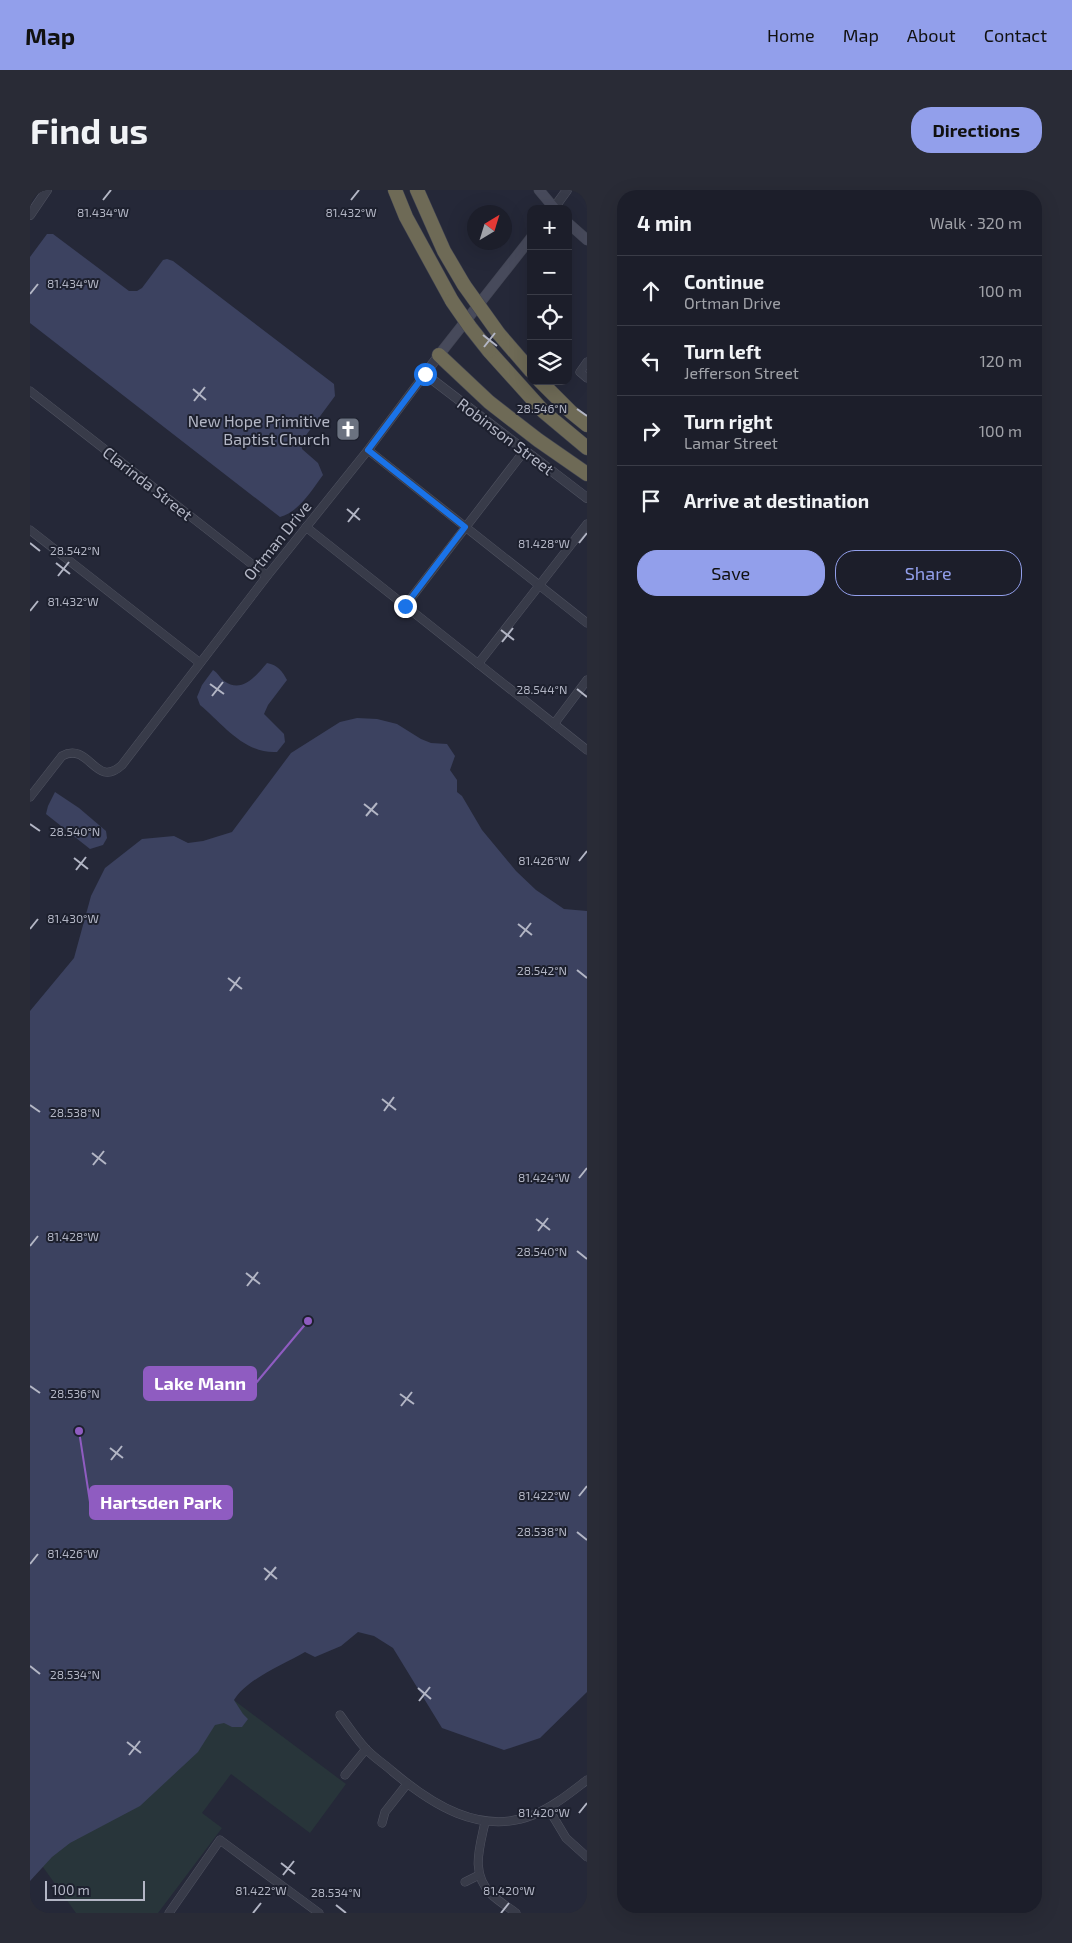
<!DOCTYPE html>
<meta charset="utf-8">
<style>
body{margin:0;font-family:"Exo 2",sans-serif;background:#292b36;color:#f1f3f6}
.controls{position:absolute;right:15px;top:15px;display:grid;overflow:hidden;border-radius:10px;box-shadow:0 5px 20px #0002}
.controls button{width:45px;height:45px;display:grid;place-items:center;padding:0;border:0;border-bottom:1px solid #3a3c47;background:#1c1e2a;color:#f1f3f6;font:25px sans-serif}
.compass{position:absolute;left:437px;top:15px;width:45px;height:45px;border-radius:50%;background:#1c1e2a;box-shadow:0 5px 20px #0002;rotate:38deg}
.scale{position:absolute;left:15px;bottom:12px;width:100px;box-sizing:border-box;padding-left:5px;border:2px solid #b3b6c5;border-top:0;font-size:14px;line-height:18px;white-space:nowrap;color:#b3b6c5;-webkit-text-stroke:4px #1d202e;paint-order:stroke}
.stop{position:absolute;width:15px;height:15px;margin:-11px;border:4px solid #1a73e8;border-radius:50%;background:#fff}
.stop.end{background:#1a73e8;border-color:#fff;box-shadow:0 1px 5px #0008}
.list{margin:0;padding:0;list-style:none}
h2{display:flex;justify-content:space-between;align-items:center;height:65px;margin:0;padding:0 20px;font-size:21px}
h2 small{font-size:16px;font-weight:400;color:#a0a2a8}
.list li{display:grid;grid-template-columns:32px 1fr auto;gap:15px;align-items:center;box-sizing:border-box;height:70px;padding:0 20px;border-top:1px solid #3a3c47}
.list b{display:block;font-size:19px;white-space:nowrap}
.list p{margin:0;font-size:16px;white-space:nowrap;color:#a0a2a8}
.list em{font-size:16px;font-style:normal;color:#a0a2a8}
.actions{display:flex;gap:10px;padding:15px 20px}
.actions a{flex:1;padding:11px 0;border:1px solid #929feb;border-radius:20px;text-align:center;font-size:18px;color:#929feb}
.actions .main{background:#929feb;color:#111}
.icon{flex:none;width:28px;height:28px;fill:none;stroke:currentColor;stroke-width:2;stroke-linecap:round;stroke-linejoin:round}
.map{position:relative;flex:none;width:557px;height:1723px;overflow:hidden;border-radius:20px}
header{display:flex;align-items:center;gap:30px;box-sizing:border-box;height:70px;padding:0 25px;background:#929feb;color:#111}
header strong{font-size:24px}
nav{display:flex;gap:28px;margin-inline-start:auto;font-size:18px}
.intro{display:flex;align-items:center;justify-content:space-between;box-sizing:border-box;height:120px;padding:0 30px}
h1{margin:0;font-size:35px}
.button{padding:12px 22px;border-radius:20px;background:#929feb;color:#111;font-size:18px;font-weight:700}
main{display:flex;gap:30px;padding:0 30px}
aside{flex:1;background:#1c1e2a;border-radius:20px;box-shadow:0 5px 20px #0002}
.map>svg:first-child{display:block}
.green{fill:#28353a}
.water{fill:#3c4260}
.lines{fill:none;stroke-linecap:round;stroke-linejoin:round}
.minor-casing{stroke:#505361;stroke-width:9}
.tertiary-casing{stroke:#505361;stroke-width:10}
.secondary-casing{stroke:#414452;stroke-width:11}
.motorway-casing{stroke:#404351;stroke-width:15}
.minor{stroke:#383b49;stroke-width:8}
.tertiary{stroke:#383b49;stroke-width:9}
.secondary{stroke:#474a5b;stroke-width:10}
.motorway{stroke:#6e6a56;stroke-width:14}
.motorway-bridge-casing{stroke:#404351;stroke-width:15;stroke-linecap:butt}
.motorway-bridge{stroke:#6e6a56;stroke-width:14}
.route{stroke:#1a73e8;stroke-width:6}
.ticks{fill:none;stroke:#b3b6c5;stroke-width:2}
.labels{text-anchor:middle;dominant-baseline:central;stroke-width:4;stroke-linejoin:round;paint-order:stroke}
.poi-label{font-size:16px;fill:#b3b6c5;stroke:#1d202e;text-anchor:end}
.street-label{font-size:16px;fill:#b3b6c5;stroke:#1d202e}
.ticks-label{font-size:12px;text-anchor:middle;fill:#b3b6c5;stroke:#1d202e;stroke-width:4;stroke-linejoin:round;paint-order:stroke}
.leader{fill:none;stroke:#8f5cc1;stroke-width:2}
.callout-dot{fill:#8f5cc1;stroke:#1d202e;stroke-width:2}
.callout{fill:#8f5cc1;stroke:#8f5cc1;stroke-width:2}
.callout-label{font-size:18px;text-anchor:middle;font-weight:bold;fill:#fff}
</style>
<header>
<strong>Map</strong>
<nav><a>Home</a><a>Map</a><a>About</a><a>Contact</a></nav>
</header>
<div class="intro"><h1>Find us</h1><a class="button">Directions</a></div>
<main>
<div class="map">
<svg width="557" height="1723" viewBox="0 0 557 1723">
<rect width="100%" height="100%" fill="#252838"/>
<!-- green -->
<path class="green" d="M4,1361L316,1594L280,1643L201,1584L172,1623L192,1638L128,1723H46L0,1659V1366Z"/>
<!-- water -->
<g class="water">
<path d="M17,44H23L99,101H107L112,98L133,70L137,69L143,71L304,194L305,206L271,252L272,259L288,273L293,285C282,300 269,322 250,327L0,133V67Z"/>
<path d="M237,473C248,475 252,481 257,490L238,515L234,524L254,544L255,552L247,562C214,564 193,534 170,515L167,507L172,495L183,480C188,483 190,488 194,491C212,504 226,486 237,473Z"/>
<path d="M327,528L347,529L367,534L391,549L401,553L417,554L425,566L420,580L427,590V602L432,606L452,640L486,681L506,700L534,719L557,721V1502L510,1548L474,1560L412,1538L363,1458L344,1446L328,1442L311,1456L285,1467L275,1462C253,1475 218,1488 204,1510L213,1524L218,1529L212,1537H202L194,1533L185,1535L168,1562L110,1616L40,1653L22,1667L0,1691V821L44,768L61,706L75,678L112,649L144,646L158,653L173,651L202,642L261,563L310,532Z"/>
<path d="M25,602L49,618L76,641L77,648L73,655L60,659L16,624L18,616Z"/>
</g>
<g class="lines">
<!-- minor casing -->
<g class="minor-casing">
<g id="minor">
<path d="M557,172L550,182L557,188"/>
<path d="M0,201L237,386"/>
<path d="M338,260L557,433"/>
<path d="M276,337L557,560"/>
<path d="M0,340L170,473"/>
<path d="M375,416L495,260"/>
<path d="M448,474L557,334"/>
<path d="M524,534L557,490"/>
<path d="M0,607L32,566C60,551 65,600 92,575L237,386L338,260L395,184"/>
<path d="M310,1525C318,1536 326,1548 335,1558C343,1567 353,1573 362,1581C401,1614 450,1646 503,1625C523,1617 540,1603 557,1590"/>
<path d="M315,1585L336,1559"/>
<path d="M518,1618L536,1648L557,1667"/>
<path d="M455,1632C450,1657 440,1683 461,1704C468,1711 478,1717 486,1723"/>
<path d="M352,1633L355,1622L377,1594"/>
<path d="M435,1692L449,1685"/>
<path d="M139,1723L190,1650L289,1723"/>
</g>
</g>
<!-- tertiary casing -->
<g class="tertiary-casing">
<g id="tertiary">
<path d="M524,18L537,0"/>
<path d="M0,25L17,0"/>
<path d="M409,165L395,184L557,308"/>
</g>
</g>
<!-- secondary casing -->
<g class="secondary-casing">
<g id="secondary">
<path d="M509,0L525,19"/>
<path d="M538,33L557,50"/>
<path d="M409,165L501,48"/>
</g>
</g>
<!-- motorway casing -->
<g class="motorway-casing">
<g id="motorway">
<path d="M365,0L376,27L422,111"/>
<path d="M387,0L414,61L434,95"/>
<path d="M469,144L501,181"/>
<path d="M459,161L514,222L557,258"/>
<path d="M409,165L459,212L508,250L557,284"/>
<path d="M510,191L541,222L557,235"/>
</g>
</g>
<!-- minor -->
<use href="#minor" class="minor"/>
<!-- tertiary -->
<use href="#tertiary" class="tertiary"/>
<!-- secondary -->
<use href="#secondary" class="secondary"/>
<!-- motorway -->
<use href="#motorway" class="motorway"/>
<!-- motorway-bridge casing -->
<g class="motorway-bridge-casing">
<g id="motorway-bridge">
<path d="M434,95L469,144"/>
<path d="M422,111L440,137L459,161"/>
</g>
</g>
<!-- motorway-bridge -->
<use href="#motorway-bridge" class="motorway-bridge"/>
</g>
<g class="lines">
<!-- route -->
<path class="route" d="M375,416L435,337L338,260L395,184"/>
</g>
<!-- ticks -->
<path class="ticks" d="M73,10L81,0M321,10L329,0M0,104L8,94M453,145L467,156M454,157L465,143M163,199L176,210M164,211L175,197M547,219L557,226M317,319L330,330M318,332L329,318M0,353L10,361M549,353L557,343M26,373L40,384M28,386L39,372M0,421L8,411M471,440L484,450M472,452L483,438M180,494L194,504M547,499L557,507M182,506L193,492M334,614L348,625M336,626L347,613M0,634L10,641M44,668L58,679M549,671L557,661M46,680L56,667M488,734L502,745M0,739L8,729M490,747L501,733M547,780L557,788M198,788L212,799M200,801L210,787M352,909L366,920M0,915L10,922M354,921L364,907M62,963L76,974M63,975L74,961M549,988L557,978M506,1029L520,1040M508,1041L518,1028M0,1056L8,1046M547,1061L557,1069M216,1083L230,1094M217,1096L228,1082M0,1196L10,1203M370,1204L384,1214M371,1216L382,1202M80,1258L93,1268M81,1270L92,1256M549,1306L557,1296M547,1342L557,1350M0,1374L8,1364M234,1378L247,1389M235,1390L246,1377M0,1476L10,1484M388,1498L401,1509M389,1511L400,1497M97,1552L111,1563M99,1565L110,1551M549,1623L557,1613M251,1673L265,1684M253,1685L264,1671M306,1715L316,1723M223,1723L231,1713M471,1723L479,1713"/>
<!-- icons -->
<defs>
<g id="church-square" transform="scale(1.25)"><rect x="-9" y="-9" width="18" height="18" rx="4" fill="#6b7280" stroke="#1d202e"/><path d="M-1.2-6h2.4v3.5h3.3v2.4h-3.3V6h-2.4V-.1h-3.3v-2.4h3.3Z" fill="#fff"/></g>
</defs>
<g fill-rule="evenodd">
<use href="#church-square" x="318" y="239"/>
</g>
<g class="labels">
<!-- poi labels -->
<g class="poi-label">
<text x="300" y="230">New Hope Primitive<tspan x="300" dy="18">Baptist Church</tspan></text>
</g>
<!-- street labels -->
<g class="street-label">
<text transform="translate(476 246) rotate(37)">Robinson Street</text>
<text transform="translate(118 293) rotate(38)">Clarinda Street</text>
<text transform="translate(247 350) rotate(-51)">Ortman Drive</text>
</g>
</g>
<g class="ticks-label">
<text x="321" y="27">81.432°W</text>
<text x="73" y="27">81.434°W</text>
<text x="43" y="98">81.434°W</text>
<text x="512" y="223">28.546°N</text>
<text x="514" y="358">81.428°W</text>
<text x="45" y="365">28.542°N</text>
<text x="43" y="416">81.432°W</text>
<text x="512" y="504">28.544°N</text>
<text x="45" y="646">28.540°N</text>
<text x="514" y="675">81.426°W</text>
<text x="43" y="733">81.430°W</text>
<text x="512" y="785">28.542°N</text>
<text x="45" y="927">28.538°N</text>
<text x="514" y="992">81.424°W</text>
<text x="43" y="1051">81.428°W</text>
<text x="512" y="1066">28.540°N</text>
<text x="45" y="1208">28.536°N</text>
<text x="514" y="1310">81.422°W</text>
<text x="512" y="1346">28.538°N</text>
<text x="43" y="1368">81.426°W</text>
<text x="45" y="1489">28.534°N</text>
<text x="514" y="1627">81.420°W</text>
<text x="231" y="1705">81.422°W</text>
<text x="479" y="1705">81.420°W</text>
<text x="306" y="1707">28.534°N</text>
</g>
<!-- callouts -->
<path class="leader" d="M278 1131L226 1193M49 1241L60 1312"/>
<g class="callout-dot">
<circle cx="278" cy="1131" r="5"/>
<circle cx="49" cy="1241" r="5"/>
</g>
<g class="callout">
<rect x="114" y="1177" width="112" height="33" rx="5"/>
<rect x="60" y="1296" width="142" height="33" rx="5"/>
</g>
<g class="callout-label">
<text x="170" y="1200">Lake Mann</text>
<text x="131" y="1319">Hartsden Park</text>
</g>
</svg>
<div class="controls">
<button>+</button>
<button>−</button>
<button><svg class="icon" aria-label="locate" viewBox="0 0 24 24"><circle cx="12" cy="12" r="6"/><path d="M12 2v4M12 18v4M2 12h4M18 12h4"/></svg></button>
<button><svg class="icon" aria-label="layers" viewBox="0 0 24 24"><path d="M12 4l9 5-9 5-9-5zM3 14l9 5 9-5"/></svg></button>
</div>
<svg class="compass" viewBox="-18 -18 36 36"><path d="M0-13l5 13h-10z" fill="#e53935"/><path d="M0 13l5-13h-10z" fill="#a0a2a8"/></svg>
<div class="scale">100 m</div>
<div class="stop" style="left:395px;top:184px"></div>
<div class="stop end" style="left:375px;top:416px"></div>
</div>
<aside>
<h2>4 min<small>Walk · 320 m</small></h2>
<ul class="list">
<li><svg class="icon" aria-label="ahead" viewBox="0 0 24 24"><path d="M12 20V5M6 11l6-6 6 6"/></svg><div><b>Continue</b><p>Ortman Drive</p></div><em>100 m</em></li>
<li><svg class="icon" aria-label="left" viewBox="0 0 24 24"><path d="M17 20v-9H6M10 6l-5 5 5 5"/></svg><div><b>Turn left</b><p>Jefferson Street</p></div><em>120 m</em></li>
<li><svg class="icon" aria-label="right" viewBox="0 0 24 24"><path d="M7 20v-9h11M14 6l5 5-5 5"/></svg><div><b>Turn right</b><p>Lamar Street</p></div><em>100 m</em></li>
<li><svg class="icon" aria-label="arrive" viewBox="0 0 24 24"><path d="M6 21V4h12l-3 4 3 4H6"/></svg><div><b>Arrive at destination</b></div></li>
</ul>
<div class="actions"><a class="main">Save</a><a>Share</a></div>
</aside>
</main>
